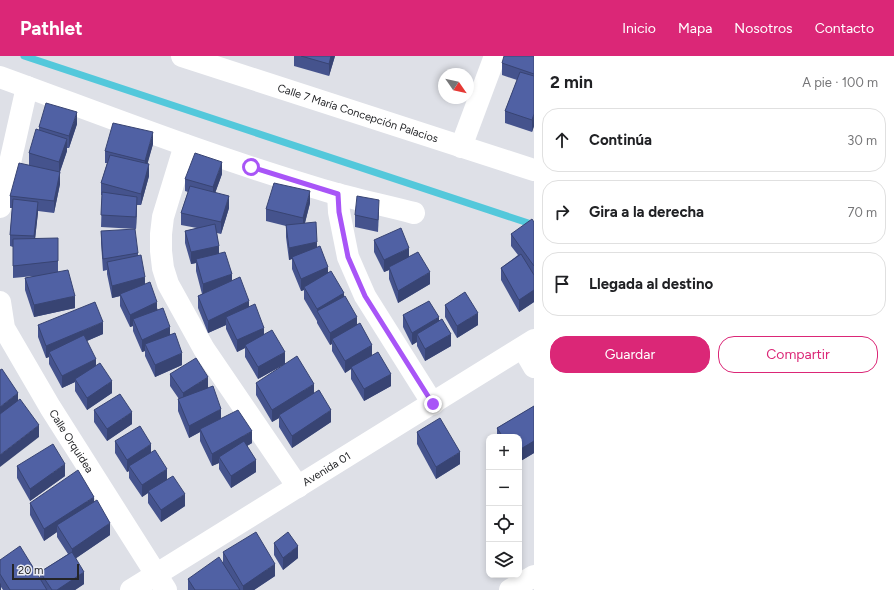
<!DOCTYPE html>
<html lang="es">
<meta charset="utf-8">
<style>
body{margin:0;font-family:Figtree,sans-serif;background:#f6f6f6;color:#202124}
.controls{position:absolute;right:12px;bottom:12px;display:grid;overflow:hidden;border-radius:8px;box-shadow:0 2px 6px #0003}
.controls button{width:36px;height:36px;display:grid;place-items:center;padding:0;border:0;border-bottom:1px solid #e0e0e0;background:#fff;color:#202124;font:20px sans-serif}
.compass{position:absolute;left:438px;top:12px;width:36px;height:36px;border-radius:50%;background:#fff;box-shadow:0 2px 6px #0003;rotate:124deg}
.scale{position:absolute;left:12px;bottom:10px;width:67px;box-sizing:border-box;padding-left:4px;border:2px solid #242528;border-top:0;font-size:11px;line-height:14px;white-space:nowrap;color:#242528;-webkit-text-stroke:3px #ebedf5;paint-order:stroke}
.stop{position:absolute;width:12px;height:12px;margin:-9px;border:3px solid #a855f7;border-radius:50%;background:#fff}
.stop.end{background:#a855f7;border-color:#fff;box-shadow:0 1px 4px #0008}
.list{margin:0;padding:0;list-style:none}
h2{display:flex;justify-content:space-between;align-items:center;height:52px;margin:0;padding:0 16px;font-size:17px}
h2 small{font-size:13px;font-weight:400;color:#757577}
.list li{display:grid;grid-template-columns:26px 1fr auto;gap:12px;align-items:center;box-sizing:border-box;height:64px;margin:0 8px 8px;padding:0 8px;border:1px solid #e0e0e0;border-radius:16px}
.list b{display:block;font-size:15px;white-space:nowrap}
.list em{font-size:13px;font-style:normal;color:#757577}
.actions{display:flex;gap:8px;padding:12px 16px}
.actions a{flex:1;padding:9px 0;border:1px solid #db2777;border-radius:16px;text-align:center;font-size:14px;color:#db2777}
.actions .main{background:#db2777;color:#fff}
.icon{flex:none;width:22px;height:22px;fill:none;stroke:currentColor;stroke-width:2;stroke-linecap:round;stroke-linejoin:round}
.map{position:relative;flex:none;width:534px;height:534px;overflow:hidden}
header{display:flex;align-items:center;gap:24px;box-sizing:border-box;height:56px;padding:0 20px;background:#db2777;color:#fff}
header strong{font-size:19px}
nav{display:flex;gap:22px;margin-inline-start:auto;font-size:14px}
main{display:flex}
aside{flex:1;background:#fff}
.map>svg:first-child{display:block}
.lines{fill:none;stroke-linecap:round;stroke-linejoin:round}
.stream{stroke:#53c8db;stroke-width:7}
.minor{stroke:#fff;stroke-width:22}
.wall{fill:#45538d}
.shaded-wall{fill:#384473}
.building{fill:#5061a4;stroke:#384473}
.route{stroke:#a855f7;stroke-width:5}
.labels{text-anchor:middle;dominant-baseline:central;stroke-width:4;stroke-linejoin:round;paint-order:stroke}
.street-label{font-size:11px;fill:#242528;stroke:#ebedf5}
</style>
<header>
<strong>Pathlet</strong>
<nav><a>Inicio</a><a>Mapa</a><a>Nosotros</a><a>Contacto</a></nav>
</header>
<main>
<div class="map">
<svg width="534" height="534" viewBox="0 0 534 534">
<rect width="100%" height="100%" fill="#dee0e7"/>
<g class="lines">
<!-- stream -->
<path class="stream" d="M24,0L534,169"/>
<!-- minor -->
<g class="minor">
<path id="s1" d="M182,0L534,114"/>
<path d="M0,21C107,60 214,102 323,134C353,143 384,149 414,157"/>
<path d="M185,89L163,161L161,178V195L163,212L168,228L204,293L298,431"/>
<path d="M461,91L495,0"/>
<path d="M338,138L339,156L348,201L365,240L433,348"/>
<path d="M0,151L27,31"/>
<path id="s2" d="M0,246L4,272L50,351L166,534"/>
<path d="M523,292L534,311"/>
<path id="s3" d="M131,534L534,284"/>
<path d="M510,534L534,520"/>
</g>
</g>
<!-- wall -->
<g class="wall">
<path d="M294,0H335L329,20L294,10Z"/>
<path d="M534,0V70L532,76L505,67V55L517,24L502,19V7Z"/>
<path d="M77,68L69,92H67V95L60,116V128L54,157L38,155L35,183L58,205V215L75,252L34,261L25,234V222L34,220L13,222V191L10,190V179L12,152H10V140L29,109V97L39,74V71Z"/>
<path d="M153,88L147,108L149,120L141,149H137L136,173L101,171L102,139H101V127L107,107H105V95Z"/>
<path d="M222,118L215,137L229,152L221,178L217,177L219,197L232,225L249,251L264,278L285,308L258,323L245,301V292L237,296L226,273V269L208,277L198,252V240L202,238L196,215V207L191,208L185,187V175L197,172L181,169V157L188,136L185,135V123Z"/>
<path d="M310,147L305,167L317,191L328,217L344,240L372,299L391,330L364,345L351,323V313L345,317L332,295V288L330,289L317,267V265L304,243V234L301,235L292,213V203L289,204L286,181V170L266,165V153Z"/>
<path d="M379,156L378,176L355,171V159Z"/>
<path d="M534,166V246L519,256L501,224V212L518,199L511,190V178Z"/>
<path d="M101,175L138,197V200L145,228L170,278L182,309L155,321L145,300V295L142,296L133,275V270L130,271L120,250V240L112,242L107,218V214L103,215L101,187Z"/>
<path d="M374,184L409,201L430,228L398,247L389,223V214L384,216L374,196Z"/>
<path d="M445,249L478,269L457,282L445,261Z"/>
<path d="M403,259L439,265L451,290L425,305L417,290V286L412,289L403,271Z"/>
<path d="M38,269L103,278L87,285L96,310L112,337L87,354L75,335V326L62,332L49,308V301L46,302L38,281Z"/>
<path d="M170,318L208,332L221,363L252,387L247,390L256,416L231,432L219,413V407L212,410L200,385V376L189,382L178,355V343H179L170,330Z"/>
<path d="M256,327L314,337L331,366L292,392L279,371V362L272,366L256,339Z"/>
<path d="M534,350V397L519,406V381H497V372Z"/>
<path d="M94,354L132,368L107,385L94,366Z"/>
<path d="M417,376L460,408L436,423L417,388Z"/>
<path d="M115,385L151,397L167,424L185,450L161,466L148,447V437L142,441L129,422V415L127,416L115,397Z"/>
<path d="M17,410L65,420L30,445L17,422Z"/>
<path d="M94,446L110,479L76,502L84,528L75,534H3L1,531V534H0V504L40,523V516L68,498L57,481V476L44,485L30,459V447Z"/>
<path d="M274,487L298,502L283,514L274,499Z"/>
<path d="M223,496L275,520L254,534H188V523L223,507Z"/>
</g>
<!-- shaded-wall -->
<g class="shaded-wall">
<path d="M331,0H335L329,20V8Z"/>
<path d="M77,56V68L69,92V80Z"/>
<path d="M534,58V70L532,76V64Z"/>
<path d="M153,76V88L145,117V105Z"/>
<path d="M67,83V95L59,118V106Z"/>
<path d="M222,106V118L213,143V131Z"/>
<path d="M149,108V120L141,149V138Z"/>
<path d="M60,116V128L54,157V145Z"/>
<path d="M310,135V147L303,174V162Z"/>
<path d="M229,140V152L221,178V166Z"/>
<path d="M137,141V153L136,173V161Z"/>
<path d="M38,146V157L34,192V180Z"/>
<path d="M317,186V197L292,201V203L289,204V192Z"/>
<path d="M219,190V202L196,203V207L191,208V196Z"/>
<path d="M409,192V204L389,211V214L384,216V204Z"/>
<path d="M328,211V223L304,231V234L301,235V223Z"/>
<path d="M430,216V228L398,247V235Z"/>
<path d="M232,218V230L203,240V228Z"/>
<path d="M145,221V232L120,238V240L112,242V230Z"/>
<path d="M534,234V246L519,256V244Z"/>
<path d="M344,237V249L317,255V253Z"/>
<path d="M75,240V252L34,261V249Z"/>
<path d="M249,245V257L226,261V269L208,277V265Z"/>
<path d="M157,246V258L133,263V270L130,271V259Z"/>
<path d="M478,257V269L457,282V270Z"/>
<path d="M357,261V273L332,283V288L330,289V277Z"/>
<path d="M439,261V273L417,278V286L412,289V277Z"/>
<path d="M103,266V278L51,300L49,296V301L46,302V290Z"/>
<path d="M170,271V283L145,288V295L142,296V284Z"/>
<path d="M264,272V284L245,289V292L237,296V284Z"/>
<path d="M451,278V290L425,305V293Z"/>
<path d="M372,289V301L351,311V313L345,317V305Z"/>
<path d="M285,296V308L258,323V311Z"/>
<path d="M182,297V309L155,321V309Z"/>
<path d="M96,303V315L75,323V326L62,332V320Z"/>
<path d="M391,318V330L364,345V333Z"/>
<path d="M208,321V333L183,349V337Z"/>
<path d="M112,325V337L87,354V342Z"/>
<path d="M314,328V339L279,359V362L272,366V354Z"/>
<path d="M18,337V349L0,363V351Z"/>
<path d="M221,353V365L200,373V376L189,382V370Z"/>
<path d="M331,354V366L292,392V380Z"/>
<path d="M132,356V368L107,385V373Z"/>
<path d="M39,369V381L0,411V399Z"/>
<path d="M252,375V387L221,405L219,401V407L212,410V398Z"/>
<path d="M534,385V397L519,406V394Z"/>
<path d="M151,388V400L129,410V415L127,416V404Z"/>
<path d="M460,396V408L436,423V411Z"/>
<path d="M256,404V416L231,432V420Z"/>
<path d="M65,408V420L30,445V433Z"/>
<path d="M167,413V425L148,435V437L142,441V429Z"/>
<path d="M185,438V450L161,466V454Z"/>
<path d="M94,441V453L57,469V476L44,485V473Z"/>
<path d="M110,467V479L72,505V493Z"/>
<path d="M298,490V502L283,514V502Z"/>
<path d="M275,508V520L254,534H243V530Z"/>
<path d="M84,516V528L75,534H57Z"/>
<path d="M1,527V534H0V528Z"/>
</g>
<!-- building -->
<g class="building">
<path d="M301,0H331L329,8Z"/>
<path d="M504,0H534V18L502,7Z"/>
<path d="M520,16L534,20V58L532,64L505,55Z"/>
<path d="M46,47L77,56L69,80L39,71Z"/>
<path d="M113,67L153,76L145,105L105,95Z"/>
<path d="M36,73L67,83L59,106L29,97Z"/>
<path d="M195,97L222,106L213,131L185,123Z"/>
<path d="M110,99L149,108L141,138L101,127Z"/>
<path d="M19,107L60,116L54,145L10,140Z"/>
<path d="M274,127L310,135L303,162L266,153Z"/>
<path d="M190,130L229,140L221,166L181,157Z"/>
<path d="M102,136L137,141L136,161L101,159Z"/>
<path d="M357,140L379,144L378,164L355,159Z"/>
<path d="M13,143L38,146L34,180L10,179Z"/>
<path d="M532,163L534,166V210L511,178Z"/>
<path d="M316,166L317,186L289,192L286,169Z"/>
<path d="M215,168L219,190L191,196L185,175Z"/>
<path d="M401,172L409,192L384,204L374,184Z"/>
<path d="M135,173L138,197L103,203L101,175Z"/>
<path d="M58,182V205L13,210V183Z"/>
<path d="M320,190L328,211L301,223L292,201Z"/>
<path d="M225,196L232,218L203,228L196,203Z"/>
<path d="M418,196L430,216L398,235L389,211Z"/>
<path d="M521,198L534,219V234L519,244L501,212Z"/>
<path d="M141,199L145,221L112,230L107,206Z"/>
<path d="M68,214L75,240L34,249L25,222Z"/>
<path d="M331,215L344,237L317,253L304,231Z"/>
<path d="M240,221L249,245L208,265L198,240Z"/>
<path d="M150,226L157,246L130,259L120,238Z"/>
<path d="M465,236L478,257L457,270L445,249Z"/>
<path d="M345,240L357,261L330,277L317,255Z"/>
<path d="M429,245L439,261L412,277L403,259Z"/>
<path d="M95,246L103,266L46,290L38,269Z"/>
<path d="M255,248L264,272L237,284L226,261Z"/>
<path d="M163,252L170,271L142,284L133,263Z"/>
<path d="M442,263L451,278L425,293L417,278Z"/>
<path d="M360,267L372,289L345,305L332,283Z"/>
<path d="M272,274L285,296L258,311L245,289Z"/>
<path d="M175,277L182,297L155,309L145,288Z"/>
<path d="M84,279L96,303L62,320L49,296Z"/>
<path d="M378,296L391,318L364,333L351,311Z"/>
<path d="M297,300L314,328L272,354L256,327Z"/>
<path d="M196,302L208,321L183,337L170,318Z"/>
<path d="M100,307L112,325L87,342L75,323Z"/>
<path d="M2,313L18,337L0,351V314Z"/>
<path d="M213,330L221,353L189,370L178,343Z"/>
<path d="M319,334L331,354L292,380L279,359Z"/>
<path d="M120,338L132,356L107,373L94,354Z"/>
<path d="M20,343L39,369L0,399V358Z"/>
<path d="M534,350V385L519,394V381H503L497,372Z"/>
<path d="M238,354L252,375L212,398L200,373Z"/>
<path d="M440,362L460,396L436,411L417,376Z"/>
<path d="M140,370L151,388L127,404L115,385Z"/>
<path d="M244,385L256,404L231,420L219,401Z"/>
<path d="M53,388L65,408L30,433L17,410Z"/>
<path d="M155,394L167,413L142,429L129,410Z"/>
<path d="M78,414L94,441L44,473L30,447Z"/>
<path d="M173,420L185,438L161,454L148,435Z"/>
<path d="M97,444L110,467L72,493L57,469Z"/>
<path d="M256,476L275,508L243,530L223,496Z"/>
<path d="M288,476L298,490L283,502L274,487Z"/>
<path d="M20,490L47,534H10L0,518V504Z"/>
<path d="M72,496L84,516L57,534H52L40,516Z"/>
<path d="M219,501L240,534H195L188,523Z"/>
</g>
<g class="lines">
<!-- route -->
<path class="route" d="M251,111L338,138L339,156L348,201L365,240L433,348"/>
</g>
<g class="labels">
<!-- street labels -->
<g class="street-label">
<text stroke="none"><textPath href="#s1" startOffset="185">Calle 7 María Concepción Palacios</textPath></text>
<text stroke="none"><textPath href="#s2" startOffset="158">Calle Orquidea</textPath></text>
<text stroke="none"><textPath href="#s3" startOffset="230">Avenida 01</textPath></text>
</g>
</g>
</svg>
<div class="controls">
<button>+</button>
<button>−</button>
<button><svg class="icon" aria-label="locate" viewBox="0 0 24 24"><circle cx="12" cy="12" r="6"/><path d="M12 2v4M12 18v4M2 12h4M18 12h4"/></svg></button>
<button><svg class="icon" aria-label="layers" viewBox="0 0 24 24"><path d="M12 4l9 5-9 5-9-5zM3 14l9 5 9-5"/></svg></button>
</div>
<svg class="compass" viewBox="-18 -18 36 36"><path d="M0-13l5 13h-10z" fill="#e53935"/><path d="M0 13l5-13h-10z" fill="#757577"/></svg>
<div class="scale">20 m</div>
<div class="stop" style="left:251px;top:111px"></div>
<div class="stop end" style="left:433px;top:348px"></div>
</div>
<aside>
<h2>2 min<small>A pie · 100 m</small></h2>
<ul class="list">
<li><svg class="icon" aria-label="ahead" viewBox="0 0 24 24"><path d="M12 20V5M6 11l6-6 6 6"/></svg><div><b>Continúa</b></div><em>30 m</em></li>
<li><svg class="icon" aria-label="right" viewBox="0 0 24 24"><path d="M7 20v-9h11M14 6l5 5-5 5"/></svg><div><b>Gira a la derecha</b></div><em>70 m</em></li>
<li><svg class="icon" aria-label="arrive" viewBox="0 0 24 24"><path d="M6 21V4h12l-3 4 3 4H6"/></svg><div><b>Llegada al destino</b></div></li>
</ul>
<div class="actions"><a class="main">Guardar</a><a>Compartir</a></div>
</aside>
</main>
